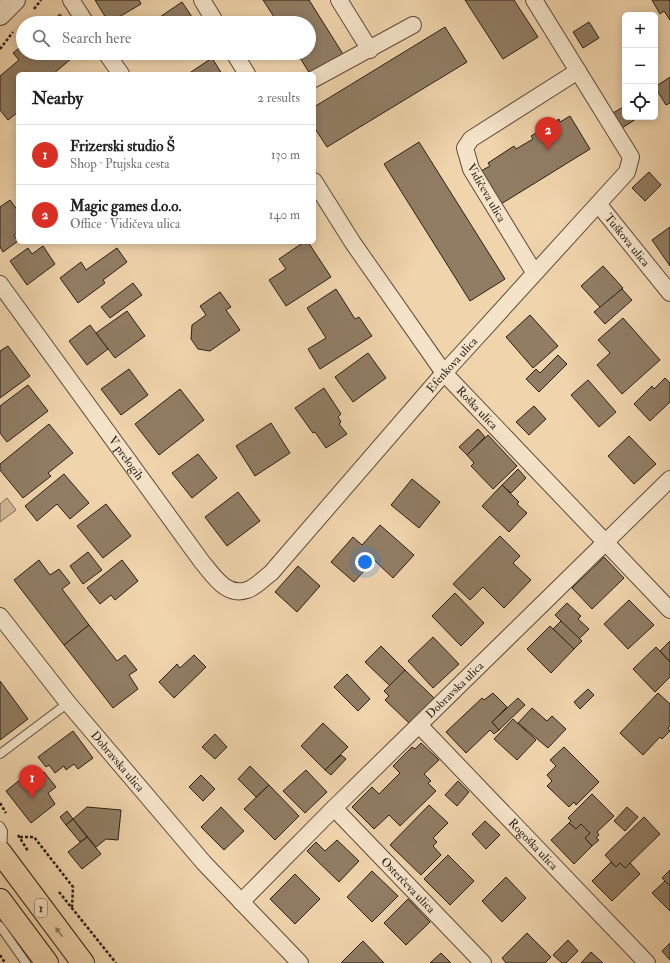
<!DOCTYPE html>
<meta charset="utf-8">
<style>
body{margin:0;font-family:"IM FELL Double Pica",serif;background:#f6f6f6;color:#222}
.controls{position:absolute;right:12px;top:12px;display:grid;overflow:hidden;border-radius:6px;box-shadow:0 2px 10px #0003}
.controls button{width:36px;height:36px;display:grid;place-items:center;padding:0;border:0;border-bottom:1px solid #e0e0e0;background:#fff;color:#222;font:20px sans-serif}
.you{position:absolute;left:365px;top:562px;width:14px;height:14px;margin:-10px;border:3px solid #fff;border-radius:50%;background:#1a73e8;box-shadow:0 0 0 6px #1a73e833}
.badge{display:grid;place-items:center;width:26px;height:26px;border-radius:50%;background:#d93025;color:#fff;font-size:13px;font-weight:700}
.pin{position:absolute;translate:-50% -33px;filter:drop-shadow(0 1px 2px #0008)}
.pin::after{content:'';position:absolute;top:21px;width:14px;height:12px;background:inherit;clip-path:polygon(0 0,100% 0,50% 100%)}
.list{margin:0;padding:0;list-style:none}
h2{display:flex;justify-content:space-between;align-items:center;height:52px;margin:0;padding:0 16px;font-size:17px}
h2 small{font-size:13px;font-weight:400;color:#767676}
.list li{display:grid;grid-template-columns:26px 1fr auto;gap:12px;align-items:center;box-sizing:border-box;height:60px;padding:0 16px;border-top:1px solid #e0e0e0}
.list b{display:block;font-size:15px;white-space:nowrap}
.list p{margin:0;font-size:13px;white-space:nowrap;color:#767676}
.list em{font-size:13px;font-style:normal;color:#767676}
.icon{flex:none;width:22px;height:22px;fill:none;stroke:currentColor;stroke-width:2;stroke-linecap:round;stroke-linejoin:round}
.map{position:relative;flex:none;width:670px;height:963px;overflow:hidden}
.search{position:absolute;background:#fff;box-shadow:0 2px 10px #0003;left:16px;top:16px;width:300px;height:44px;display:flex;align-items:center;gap:10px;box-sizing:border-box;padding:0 14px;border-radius:22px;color:#767676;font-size:15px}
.panel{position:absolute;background:#fff;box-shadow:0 2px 10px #0003;left:16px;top:72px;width:300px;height:172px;border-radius:6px}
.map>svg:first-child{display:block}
.green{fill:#ceb593;stroke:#7c6a55}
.building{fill:#917d64;stroke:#2a1f17}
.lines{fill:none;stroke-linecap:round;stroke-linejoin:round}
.service-casing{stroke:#5c4c3c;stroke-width:10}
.minor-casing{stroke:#5c4c3c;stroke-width:18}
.tertiary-casing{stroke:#5c4c3c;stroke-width:22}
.primary-casing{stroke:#2a1f17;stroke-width:24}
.path{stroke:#2a1f17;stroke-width:2.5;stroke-dasharray:3 2;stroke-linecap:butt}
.service{stroke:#f5e3c9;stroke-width:8}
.minor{stroke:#f5e3c9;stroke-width:16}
.tertiary{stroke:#f5e3c9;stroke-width:20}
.primary{stroke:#f0d4ac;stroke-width:22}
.oneway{fill:#8d7a62}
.labels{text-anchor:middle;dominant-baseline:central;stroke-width:3.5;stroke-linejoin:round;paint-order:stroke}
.shield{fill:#f5e3c9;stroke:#675a4c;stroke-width:1}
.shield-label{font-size:11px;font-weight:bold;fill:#2a1f17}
.street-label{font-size:12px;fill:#2a1f17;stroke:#f5e3c9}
</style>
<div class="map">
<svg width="670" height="963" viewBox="0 0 670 963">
<rect width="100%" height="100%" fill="#f0d4ac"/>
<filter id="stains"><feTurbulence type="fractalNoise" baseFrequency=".005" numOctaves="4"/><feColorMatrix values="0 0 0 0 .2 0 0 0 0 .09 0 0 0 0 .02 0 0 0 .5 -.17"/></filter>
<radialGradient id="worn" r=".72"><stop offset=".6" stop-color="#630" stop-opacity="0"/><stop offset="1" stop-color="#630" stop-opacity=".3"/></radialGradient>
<!-- green -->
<path class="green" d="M7,498L16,510L0,522V504Z"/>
<!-- building -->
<g class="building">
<path d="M95,0H139L141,4L109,23Z"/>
<path d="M263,0H309L343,54L310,74L297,53H309V23H278Z"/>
<path d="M465,0H514L538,37L503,59Z"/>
<path d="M652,0H670V20L664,11L660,14Z"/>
<path d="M182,2L196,23H151Z"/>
<path d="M60,14L67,23H49Z"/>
<path d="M589,22L599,38L583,48L573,32Z"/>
<path d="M445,27L467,62L327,147L314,127V107Z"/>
<path d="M23,45V53H78L53,74H18V112L8,120L0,110V76L19,60L13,53Z"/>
<path d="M212,58L222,74H188Z"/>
<path d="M670,77V103L666,105L655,87Z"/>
<path d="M625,106V117H639L622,128L613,113Z"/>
<path d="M570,116L590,149L501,204L481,171L490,166L488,163L514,146L516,149L533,139L531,136L559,119L560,122Z"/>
<path d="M419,142L505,279L470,301L384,164Z"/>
<path d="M649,172L661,185L645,201L632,188Z"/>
<path d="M10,200L18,211V232L14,235L18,241L3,252L0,247V207Z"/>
<path d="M670,227V266L652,240Z"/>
<path d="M304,242H308L331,277L286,306L269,280L286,269L279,259Z"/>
<path d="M43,246L55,264L27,285L10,261L28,248L32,254Z"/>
<path d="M117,248L127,262L103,280L105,283L78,303L60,278L81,262L86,270Z"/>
<path d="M603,266L623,288L601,308L581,286Z"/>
<path d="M133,283L142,295L110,318L101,307Z"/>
<path d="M336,289L355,319L359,317L372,336L320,369L308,349L326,338L307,308Z"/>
<path d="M622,289L632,300L605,324L594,312Z"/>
<path d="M220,292L231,307L226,310L240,330L210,351L198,349L191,339L192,325L206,315L200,306Z"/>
<path d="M127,311L145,336L115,358L96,333Z"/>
<path d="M530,315L558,346L533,368L506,337Z"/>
<path d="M623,318L660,360L622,394L597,365L610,353L598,340Z"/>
<path d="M90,325L108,349L87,365L69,341Z"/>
<path d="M8,346L30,376L0,398V351Z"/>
<path d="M368,353L386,378L353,402L335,377Z"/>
<path d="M558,355L567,364L539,392L526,379L536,369L540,373Z"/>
<path d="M129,369L148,395L121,415L101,389Z"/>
<path d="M665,378L670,383V402L650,421L634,404L652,386L654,389Z"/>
<path d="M588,380L616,412L599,427L571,395Z"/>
<path d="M28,385L48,411L7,442L0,433V406Z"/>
<path d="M324,388L341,414L338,417L341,422L339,424L347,434L326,448L315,432L313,433L295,408Z"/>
<path d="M180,389L204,420L159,455L135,424Z"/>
<path d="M534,406L546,419L529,435L516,422Z"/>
<path d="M271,423L290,453L255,476L236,446Z"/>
<path d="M49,424L73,453L48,473L51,476L23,498L0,470V464Z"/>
<path d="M478,429L485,437L467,455L459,447Z"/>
<path d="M488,435L517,466L493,489L471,466L474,463L467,455Z"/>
<path d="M629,436L656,464L634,484L608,456Z"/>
<path d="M198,454L217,478L192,498L172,473Z"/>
<path d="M518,469L526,478L511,493L502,485Z"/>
<path d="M64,474L89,503L70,519L57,504L37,521L25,506Z"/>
<path d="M412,479L440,502L419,528L391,505Z"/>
<path d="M502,485L519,502L517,504L527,513L509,532L482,506Z"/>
<path d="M238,492L260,521L227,546L205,517Z"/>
<path d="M106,504L131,536L103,558L77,526Z"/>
<path d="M380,525L414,555L393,578L374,560L354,582L331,562L353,537L362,545Z"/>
<path d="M500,536L520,556L513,563L531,580L504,608L483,587L470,600L453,584Z"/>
<path d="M88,552L102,570L83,584L70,566Z"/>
<path d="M604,557L624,578L592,609L572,588Z"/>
<path d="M39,560L50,575L59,569L70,583L62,589L89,625L64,645L14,580Z"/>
<path d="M122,560L138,581L115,600L111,595L100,604L87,588Z"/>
<path d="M298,566L320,586L297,612L275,592Z"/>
<path d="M455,593L484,623L461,646L432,616Z"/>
<path d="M629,600L654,625L628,649L604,624Z"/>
<path d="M567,603L581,616L578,619L589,629L579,639L555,615Z"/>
<path d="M561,621L582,641L574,649L553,629Z"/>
<path d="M89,625L117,661L125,655L137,670L129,675L138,689L113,708L64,645Z"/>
<path d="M550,626L574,649L551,673L527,649Z"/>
<path d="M433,637L459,664L433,688L408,661Z"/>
<path d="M670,641V662L660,651Z"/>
<path d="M381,646L405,670L390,686L365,662Z"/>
<path d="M656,647L670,662V677L655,692L633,669Z"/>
<path d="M194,655L206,667L174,698L159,682L177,664L180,668Z"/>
<path d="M405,670L434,698L409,723L385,700L389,696L384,691Z"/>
<path d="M347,674L370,699L358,711L334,687Z"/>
<path d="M0,681L28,719L0,740Z"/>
<path d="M588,689L594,695L580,709L574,702Z"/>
<path d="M493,693L507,707L492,722L499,730L494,734L490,730L466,753L446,732L482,698L484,700Z"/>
<path d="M658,693L670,704V726L668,728L670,731L662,739L660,737L643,755L620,733Z"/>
<path d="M518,698L525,705L499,730L492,722Z"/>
<path d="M532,708L547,721L552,716L566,729L548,748L518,723Z"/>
<path d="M513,719L536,740L517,760L494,739Z"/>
<path d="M323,723L348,747L325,770L301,746Z"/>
<path d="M73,731L93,758L78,769L74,764L66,770L64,766L55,773L49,765L46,767L38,757Z"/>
<path d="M215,734L227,747L215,759L202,747Z"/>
<path d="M421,743L439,760L424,774L431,781L428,783L436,791L400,826L389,815L374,829L352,807L372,787L379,794L400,773L393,766L412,747L415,749Z"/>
<path d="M564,747L599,782L576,805L574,802L569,807L547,786L552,781L547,775L556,766L550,760Z"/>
<path d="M341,755L346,759L331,775L325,770Z"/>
<path d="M250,766L269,785L256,797L238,779Z"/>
<path d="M306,770L327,792L305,813L283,791Z"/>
<path d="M31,771L37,778L44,772L56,787L48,793L55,804L31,823L6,791Z"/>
<path d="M201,775L215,789L203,801L189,787Z"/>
<path d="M458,781L469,792L457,806L445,795Z"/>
<path d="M269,785L299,816L275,840L244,809Z"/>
<path d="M592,794L614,816L597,832L599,835L596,838L599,840L592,846L585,838L590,833L581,824L576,829L569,823L571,821L568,818Z"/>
<path d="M429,805L448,823L433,838L437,842L433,846L441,855L421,875L390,845Z"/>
<path d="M87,807L121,810L118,840L106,839L96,847L73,819Z"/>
<path d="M221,807L244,831L224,850L201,827Z"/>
<path d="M627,807L638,817L625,831L614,821Z"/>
<path d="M67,811L73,819L66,825L60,817Z"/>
<path d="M644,817L660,834L625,868L620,863L616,867L605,855Z"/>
<path d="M73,819L87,837L80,842L66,825Z"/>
<path d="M485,821L500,835L486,849L472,834Z"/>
<path d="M569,823L576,829L581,824L590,833L585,838L592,846L574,864L551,840Z"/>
<path d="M87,837L101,854L82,869L68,852Z"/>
<path d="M337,840L359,861L339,882L307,851L316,842L325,851Z"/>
<path d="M448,855L474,881L450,905L424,879Z"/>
<path d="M611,862L616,867L620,863L625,868L630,863L640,874L612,901L592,881Z"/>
<path d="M670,870V886L662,878Z"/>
<path d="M372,871L398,896L372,922L347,897Z"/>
<path d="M295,874L320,899L295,924L270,899Z"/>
<path d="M506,877L526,898L502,922L482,901Z"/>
<path d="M665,881L670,886V911L652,893Z"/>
<path d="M408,899L430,922L406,945L384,923Z"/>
<path d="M527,933L551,957L545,963H506L502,958Z"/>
<path d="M568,940L578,951L566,963H562L553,955Z"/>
<path d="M363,941L384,963H341Z"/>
<path d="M670,943V960L662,951Z"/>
<path d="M591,952L603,963H581Z"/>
<path d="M441,953L451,963H430Z"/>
</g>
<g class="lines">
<!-- service casing -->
<g class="service-casing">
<g id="service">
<path d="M0,754L68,703"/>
<path d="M0,826L3,831L2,852"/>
<path d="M0,926L26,963"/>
</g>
</g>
<!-- minor casing -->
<g class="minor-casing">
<g id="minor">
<path d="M71,0L86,23"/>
<path d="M202,0L216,23"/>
<path d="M339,0L370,50"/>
<path d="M106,53L121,74"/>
<path d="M234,53L247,74"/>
<path d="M314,79L413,25"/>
<path id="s1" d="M314,181L353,243L444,373L670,610"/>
<path id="s2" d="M599,205L670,293"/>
<path d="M534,272L471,169L465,148L471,139L578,71"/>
<path id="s3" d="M0,284L202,562C214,576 226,597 247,590C255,588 264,578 271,573L444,373L627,172L631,157L534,0"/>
<path id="s4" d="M0,616L68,703L204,863L300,963"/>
<path id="s5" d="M419,725L647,963"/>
<path id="s6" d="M334,808L483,963"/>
<path id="s7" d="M241,902L334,808L670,479"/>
</g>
</g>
<!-- tertiary casing -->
<g class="tertiary-casing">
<path id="tertiary" d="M0,15L15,0"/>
</g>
<!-- primary casing -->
<g class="primary-casing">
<g id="primary">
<path d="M0,852L83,963"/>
<path d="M0,900L47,963"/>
</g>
</g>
<!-- path -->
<g class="path">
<path d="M34,9L41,0"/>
<path d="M0,49L13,32"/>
<path d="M0,803L6,813"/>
<path d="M18,835L28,851"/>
<path d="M20,837H34L73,887L72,908"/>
<path d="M59,892L116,963"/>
<path d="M0,955L5,963"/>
</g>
<!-- service -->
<use href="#service" class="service"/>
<!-- minor -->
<use href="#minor" class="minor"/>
<!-- tertiary -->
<use href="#tertiary" class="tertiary"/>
<!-- primary -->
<use href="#primary" class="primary"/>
</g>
<!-- one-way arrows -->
<defs><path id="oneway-solid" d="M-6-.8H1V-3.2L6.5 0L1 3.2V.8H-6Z"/></defs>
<use class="oneway" href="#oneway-solid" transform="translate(59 932) rotate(-127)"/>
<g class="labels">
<!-- shield labels -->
<rect class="shield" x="35" y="899" width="12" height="18" rx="3"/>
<g class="shield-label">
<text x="41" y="908">1</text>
</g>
<!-- street labels -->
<g class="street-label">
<text transform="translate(486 193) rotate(60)">Vidičeva ulica</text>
<text stroke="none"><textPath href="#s2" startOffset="45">Tuškova ulica</textPath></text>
<text stroke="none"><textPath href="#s3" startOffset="706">Efenkova ulica</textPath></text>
<text stroke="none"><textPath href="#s1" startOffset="280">Roška ulica</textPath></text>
<text stroke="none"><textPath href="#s3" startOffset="215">V prelogih</textPath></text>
<text stroke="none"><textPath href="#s7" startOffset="301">Dobravska ulica</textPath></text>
<text stroke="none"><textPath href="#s4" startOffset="187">Dobravska ulica</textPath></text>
<text stroke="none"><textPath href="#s5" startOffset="165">Rogoška ulica</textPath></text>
<text stroke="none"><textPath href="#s6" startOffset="107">Osterčeva ulica</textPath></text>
</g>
</g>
<rect width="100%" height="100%" filter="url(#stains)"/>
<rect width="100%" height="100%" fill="url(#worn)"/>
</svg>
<div class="controls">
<button>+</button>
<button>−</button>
<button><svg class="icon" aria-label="locate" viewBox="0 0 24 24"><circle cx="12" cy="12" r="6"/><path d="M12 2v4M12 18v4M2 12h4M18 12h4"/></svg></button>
</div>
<div class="you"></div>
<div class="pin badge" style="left:32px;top:798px">1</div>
<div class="pin badge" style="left:548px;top:150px">2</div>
<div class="search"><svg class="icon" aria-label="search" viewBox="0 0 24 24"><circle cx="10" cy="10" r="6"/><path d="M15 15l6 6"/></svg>Search here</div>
<section class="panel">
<h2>Nearby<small>2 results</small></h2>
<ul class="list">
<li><span class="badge">1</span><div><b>Frizerski studio Š</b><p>Shop · Ptujska cesta</p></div><em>130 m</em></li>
<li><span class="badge">2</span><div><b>Magic games d.o.o.</b><p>Office · Vidičeva ulica</p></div><em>140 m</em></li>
</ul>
</section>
</div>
